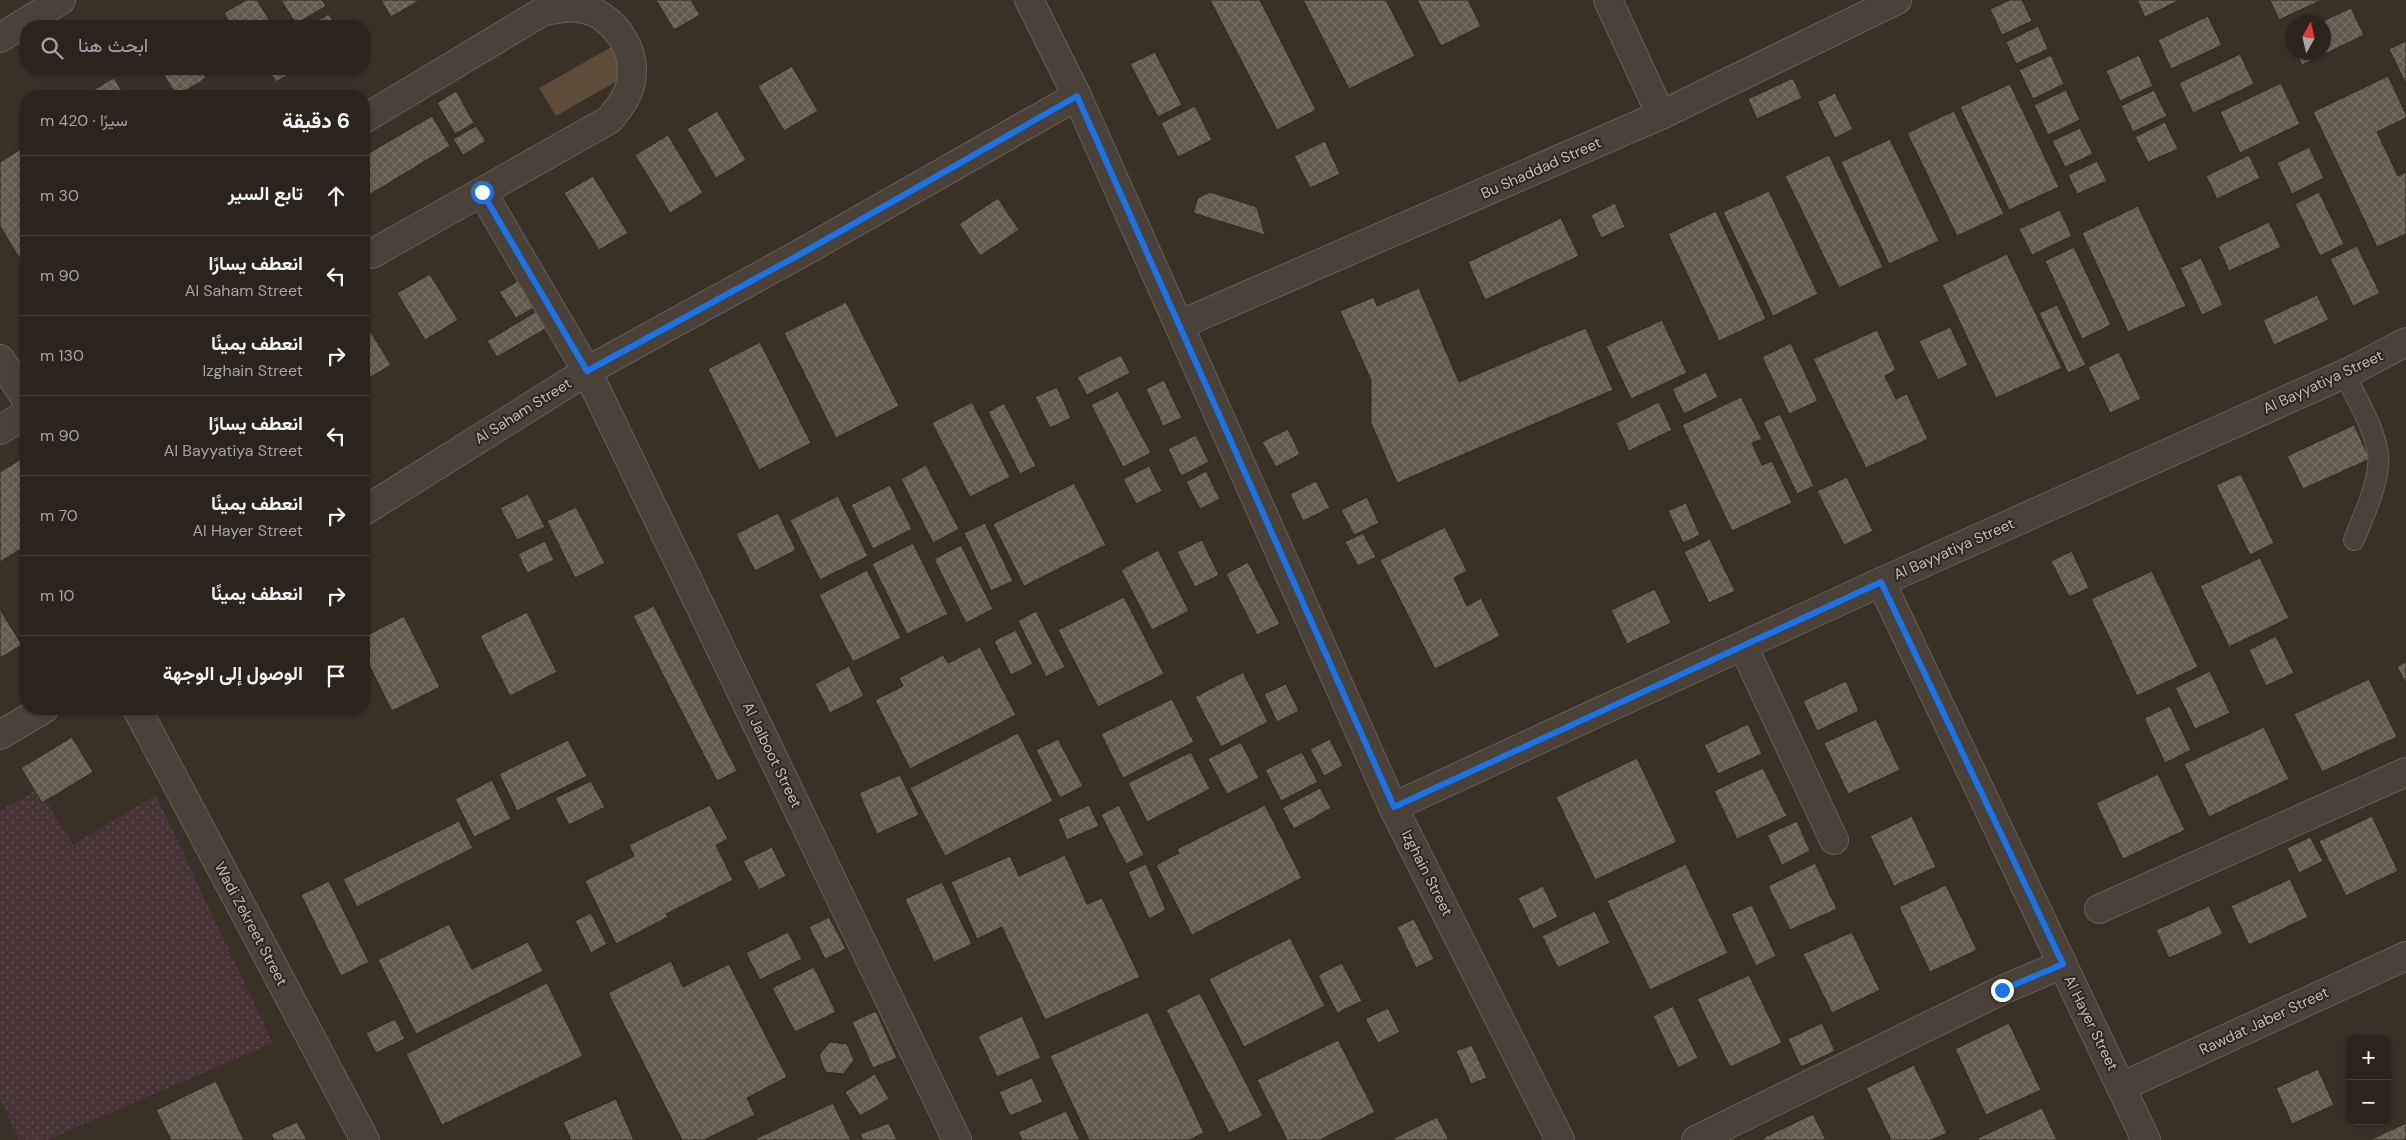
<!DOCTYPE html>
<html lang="ar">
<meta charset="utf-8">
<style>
body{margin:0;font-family:"DM Sans",Vazirmatn,sans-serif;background:#332c25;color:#f1f3f6;direction:rtl}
.controls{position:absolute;right:15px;bottom:15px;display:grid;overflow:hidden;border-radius:10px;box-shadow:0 1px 4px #0004}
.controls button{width:45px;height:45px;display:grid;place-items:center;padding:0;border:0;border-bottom:1px solid #47413b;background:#2b241c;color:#f1f3f6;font:25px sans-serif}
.compass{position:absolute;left:2286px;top:15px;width:45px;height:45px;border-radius:50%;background:#2b241c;box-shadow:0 1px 4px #0004;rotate:8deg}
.stop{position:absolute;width:15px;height:15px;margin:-11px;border:4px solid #1a73e8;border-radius:50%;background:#fff}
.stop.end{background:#1a73e8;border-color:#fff;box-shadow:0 1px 5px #0008}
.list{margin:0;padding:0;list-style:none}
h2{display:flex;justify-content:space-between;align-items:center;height:65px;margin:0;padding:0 20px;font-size:21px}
h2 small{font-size:16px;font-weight:400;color:#a6a4a3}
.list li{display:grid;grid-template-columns:32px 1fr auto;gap:15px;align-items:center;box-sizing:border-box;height:80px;padding:0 20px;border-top:1px solid #47413b}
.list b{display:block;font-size:19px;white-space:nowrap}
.list p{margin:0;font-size:16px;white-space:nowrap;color:#a6a4a3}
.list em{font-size:16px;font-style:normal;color:#a6a4a3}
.icon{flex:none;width:28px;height:28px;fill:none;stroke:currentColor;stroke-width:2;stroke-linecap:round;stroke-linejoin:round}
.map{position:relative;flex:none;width:2406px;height:1140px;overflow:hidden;direction:ltr}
.search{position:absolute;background:#2b241c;box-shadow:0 1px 4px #0004;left:20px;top:20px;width:350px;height:55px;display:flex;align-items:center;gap:12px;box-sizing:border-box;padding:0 18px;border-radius:20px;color:#a6a4a3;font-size:19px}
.panel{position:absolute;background:#2b241c;box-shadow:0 1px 4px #0004;left:20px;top:90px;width:350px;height:625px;border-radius:20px;direction:rtl}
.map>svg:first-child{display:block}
.park{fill:url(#park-dots)}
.water{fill:#5c4c39}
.building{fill:url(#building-cross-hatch);stroke:#302920}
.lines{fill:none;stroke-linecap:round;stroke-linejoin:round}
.service-casing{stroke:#676057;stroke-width:22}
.minor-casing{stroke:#676057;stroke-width:30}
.tertiary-casing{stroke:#676057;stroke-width:30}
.service{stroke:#4a4239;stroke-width:20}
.minor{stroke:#4a4239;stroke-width:28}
.tertiary{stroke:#4a4239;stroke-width:28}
.route{stroke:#1a73e8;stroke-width:6}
.labels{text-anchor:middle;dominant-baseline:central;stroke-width:4;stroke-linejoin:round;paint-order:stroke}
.street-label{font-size:15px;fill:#c5beb4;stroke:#2e271e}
</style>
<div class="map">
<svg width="2406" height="1140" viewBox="0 0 2406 1140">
<defs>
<pattern id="park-dots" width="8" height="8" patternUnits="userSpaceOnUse" patternTransform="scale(1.25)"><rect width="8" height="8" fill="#483437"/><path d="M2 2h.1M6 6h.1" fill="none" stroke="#615052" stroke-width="1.8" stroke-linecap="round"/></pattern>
<pattern id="building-cross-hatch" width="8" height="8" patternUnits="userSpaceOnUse" patternTransform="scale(1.25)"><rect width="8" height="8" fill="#62584c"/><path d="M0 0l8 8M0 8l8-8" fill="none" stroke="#776e63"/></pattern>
</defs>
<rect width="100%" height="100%" fill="#393026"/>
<!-- park -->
<path class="park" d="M38,789L73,845L156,795L273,1043L47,1140H19L0,1099V811Z"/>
<!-- water -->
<path class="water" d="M615,45L631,73L556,116L539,88Z"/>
<!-- building -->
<g class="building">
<path d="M246,0H257L273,26H232L224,13Z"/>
<path d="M281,0H322L326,6L296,24Z"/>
<path d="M381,0H420L391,17Z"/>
<path d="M656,0H691L700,15L674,30Z"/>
<path d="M1210,0H1260L1316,110L1277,130Z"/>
<path d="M1303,0H1386L1415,56L1349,89Z"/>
<path d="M1417,0H1468L1481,26L1441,46Z"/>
<path d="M2010,0H2022L2032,21L2002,35L1990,9Z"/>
<path d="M2137,0H2180L2145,17Z"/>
<path d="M2270,0H2322L2279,20Z"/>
<path d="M2351,8L2364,35L2302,65L2296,52H2324V22H2321Z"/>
<path d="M329,14L336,26H308Z"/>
<path d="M2208,16L2222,45L2171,69L2158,40Z"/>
<path d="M2038,26L2048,49L2016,64L2006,42Z"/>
<path d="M2406,41V84L2389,49Z"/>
<path d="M1155,52L1182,105L1158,117L1130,64Z"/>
<path d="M2240,54L2254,84L2193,113L2179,83Z"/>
<path d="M2051,55L2064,84L2033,99L2019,70Z"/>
<path d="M2139,55L2153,86L2120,101L2106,71Z"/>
<path d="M792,66L818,111L784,131L758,86Z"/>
<path d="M160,69H201L206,78L177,96Z"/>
<path d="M268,69H297L276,82Z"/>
<path d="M2388,76L2406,114V118L2377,132L2398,176L2406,172V234L2377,247L2313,112Z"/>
<path d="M114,78L125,96H83Z"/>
<path d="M1793,78L1802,98L1757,119L1748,99Z"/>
<path d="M2281,83L2300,124L2240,153L2220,112Z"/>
<path d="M2010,84L2059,187L2009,210L1960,107Z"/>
<path d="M2066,90L2080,120L2048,135L2034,105Z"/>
<path d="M2154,90L2167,116L2133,132L2121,106Z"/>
<path d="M456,91L474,123L455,134L437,103Z"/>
<path d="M1835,93L1853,129L1835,138L1817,102Z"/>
<path d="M1195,106L1212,140L1178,157L1161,123Z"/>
<path d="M717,111L746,160L716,178L687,129Z"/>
<path d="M1954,111L2004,214L1957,236L1907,133Z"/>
<path d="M432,116L450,146L364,198V156Z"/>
<path d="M2165,122L2178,149L2148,162L2135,137Z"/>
<path d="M476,126L486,141L463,155L453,139Z"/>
<path d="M2080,128L2093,154L2065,167L2052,141Z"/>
<path d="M668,135L703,193L670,213L635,155Z"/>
<path d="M1890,139L1939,241L1889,264L1841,162Z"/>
<path d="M1325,141L1340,174L1310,188L1294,156Z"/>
<path d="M26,146V269L0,226V162Z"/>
<path d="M2309,147L2324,178L2292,194L2277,163Z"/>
<path d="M1829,155L1883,267L1839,288L1785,176Z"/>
<path d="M2249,155L2260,178L2217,199L2206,176Z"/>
<path d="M2097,161L2107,181L2077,194L2068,175Z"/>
<path d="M593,176L628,233L599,250L564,193Z"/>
<path d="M1769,191L1818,294L1773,316L1723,212Z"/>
<path d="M1210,192L1257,207L1265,235L1193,213L1198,198Z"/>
<path d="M2319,192L2344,244L2320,256L2295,204Z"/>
<path d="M998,198L1019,230L980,256L959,224Z"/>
<path d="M1615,203L1625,227L1601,238L1591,215Z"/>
<path d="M2138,206L2186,306L2128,332L2082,233Z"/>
<path d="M2060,210L2072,236L2032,255L2019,229Z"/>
<path d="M1716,211L1766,319L1719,341L1668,234Z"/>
<path d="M1561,218L1579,256L1485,300L1468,262Z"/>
<path d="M2269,222L2281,247L2229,271L2218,246Z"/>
<path d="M2357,246L2380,293L2353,306L2330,259Z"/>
<path d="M2074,247L2111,325L2082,339L2045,261Z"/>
<path d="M2007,254L2062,368L1996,398L1942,285Z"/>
<path d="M2201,258L2223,305L2202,315L2180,268Z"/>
<path d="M430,274L458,320L425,340L397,293Z"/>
<path d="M518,281L535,307L516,318L499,292Z"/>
<path d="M1419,288L1459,382L1586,328L1613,390L1397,483L1371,423V380L1340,311L1374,297L1377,306Z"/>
<path d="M2317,295L2329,320L2274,345L2263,320Z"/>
<path d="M846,302L899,406L836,438L784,333Z"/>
<path d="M2057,305L2086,365L2068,373L2039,313Z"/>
<path d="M542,308L552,325L497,357L487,341Z"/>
<path d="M1662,320L1687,373L1631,399L1606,346Z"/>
<path d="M364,321L391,365L364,381Z"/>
<path d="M1950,327L1968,365L1938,380L1919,341Z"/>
<path d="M1877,330L1896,370L1885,376L1896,399L1907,394L1928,439L1866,468L1813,359Z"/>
<path d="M760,342L811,443L759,470L708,369Z"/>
<path d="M1791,343L1818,401L1789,414L1762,357Z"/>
<path d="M2119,352L2141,399L2110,413L2088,367Z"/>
<path d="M1121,355L1130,373L1087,395L1077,377Z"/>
<path d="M1706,372L1718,397L1684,414L1672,389Z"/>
<path d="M1164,380L1182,418L1163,426L1146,389Z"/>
<path d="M1057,387L1071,418L1050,428L1035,397Z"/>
<path d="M1118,391L1151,453L1123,467L1091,405Z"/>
<path d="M1741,397L1762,439L1752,443L1762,465L1772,461L1792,503L1732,531L1682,425Z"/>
<path d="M972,402L1010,477L970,497L932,423Z"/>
<path d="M1659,402L1672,430L1629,451L1616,423Z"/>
<path d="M1004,403L1036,466L1020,474L988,412Z"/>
<path d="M1780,414L1814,486L1797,494L1763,422Z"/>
<path d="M2354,425L2370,459L2303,489L2287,456Z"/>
<path d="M1288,429L1300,454L1276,467L1262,442Z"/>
<path d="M1196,435L1209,462L1181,476L1168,449Z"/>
<path d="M26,456V546L0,562V472Z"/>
<path d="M926,465L959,529L933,543L901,479Z"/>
<path d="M1149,466L1162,491L1136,504L1123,479Z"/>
<path d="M1206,471L1220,499L1200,509L1186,482Z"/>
<path d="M2241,474L2274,543L2250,555L2216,485Z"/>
<path d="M1847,477L1873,531L1844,545L1817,491Z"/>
<path d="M1316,481L1330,508L1303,521L1290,494Z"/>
<path d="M1074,483L1106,545L1024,586L993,524Z"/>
<path d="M890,485L912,529L873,549L851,505Z"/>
<path d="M528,494L545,527L517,540L500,508Z"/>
<path d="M838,496L868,556L820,580L790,520Z"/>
<path d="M1367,497L1379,523L1354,535L1341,510Z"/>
<path d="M1686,503L1700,535L1683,543L1668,511Z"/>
<path d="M576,507L605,563L575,578L547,521Z"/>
<path d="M778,513L796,550L755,571L736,534Z"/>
<path d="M985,523L1013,581L991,591L964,533Z"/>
<path d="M1445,527L1467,571L1454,578L1467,606L1481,598L1500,636L1435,669L1380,560Z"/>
<path d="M1363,533L1376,557L1358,566L1345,542Z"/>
<path d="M1710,539L1735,591L1709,603L1684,552Z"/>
<path d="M1202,540L1219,575L1195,587L1177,552Z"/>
<path d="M545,541L554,560L527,573L518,554Z"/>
<path d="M913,543L948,614L907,634L872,564Z"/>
<path d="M961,545L993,609L966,623L934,559Z"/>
<path d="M1158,550L1189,611L1152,630L1121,570Z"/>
<path d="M2072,551L2089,588L2069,597L2051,561Z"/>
<path d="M2260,558L2289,618L2229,647L2200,586Z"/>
<path d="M1248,562L1280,624L1257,635L1226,574Z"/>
<path d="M867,570L901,638L853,662L819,595Z"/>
<path d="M2152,571L2198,667L2137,696L2091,599Z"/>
<path d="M1655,589L1671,623L1627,644L1611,610Z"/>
<path d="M1124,597L1164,674L1098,707L1058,630Z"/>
<path d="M654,606L737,771L717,781L633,616Z"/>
<path d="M0,609L22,645L0,658Z"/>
<path d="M1036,611L1065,667L1046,677L1018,621Z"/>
<path d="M527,612L557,672L510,696L480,636Z"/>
<path d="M404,616L440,687L392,711L364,655V637Z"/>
<path d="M1016,630L1033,664L1011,675L994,641Z"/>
<path d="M2276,636L2294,673L2266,686L2249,650Z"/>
<path d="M980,647L1016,715L910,769L875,700L903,686L899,678L943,655L948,663Z"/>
<path d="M2406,662V684L2397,666Z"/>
<path d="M849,666L864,696L830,713L815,684Z"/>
<path d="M364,671L371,686L364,689Z"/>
<path d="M2210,671L2230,713L2195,729L2175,688Z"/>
<path d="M1243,672L1268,722L1221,747L1195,697Z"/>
<path d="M2369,679L2397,737L2322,772L2294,714Z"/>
<path d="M1846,681L1859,711L1817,731L1803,701Z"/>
<path d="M1286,684L1299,711L1277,722L1264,694Z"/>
<path d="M1172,699L1194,742L1123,778L1101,734Z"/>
<path d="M2170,706L2191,750L2165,763L2144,718Z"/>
<path d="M1876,719L1900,770L1848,794L1824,743Z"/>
<path d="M1748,724L1762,754L1718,774L1704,745Z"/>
<path d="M2264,727L2289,779L2209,817L2184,764Z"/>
<path d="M1018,733L1053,801L945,856L910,788Z"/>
<path d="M72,737L93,772L42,803L21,768Z"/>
<path d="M1058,739L1083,786L1060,798L1036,750Z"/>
<path d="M1330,739L1343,766L1324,776L1310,749Z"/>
<path d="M568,740L587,776L517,811L499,774Z"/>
<path d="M1241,742L1259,778L1227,794L1208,759Z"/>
<path d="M1191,752L1210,789L1147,822L1128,783Z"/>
<path d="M1302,752L1318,782L1281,801L1265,770Z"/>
<path d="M1637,758L1677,842L1595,880L1556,797Z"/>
<path d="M1763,768L1787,816L1737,839L1714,791Z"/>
<path d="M2158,774L2185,830L2123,859L2096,803Z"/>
<path d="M900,775L919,815L877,834L859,793Z"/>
<path d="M492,780L511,819L474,837L455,799Z"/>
<path d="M591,781L605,807L569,825L555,798Z"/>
<path d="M1320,788L1331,808L1294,829L1282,808Z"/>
<path d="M710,805L728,839L716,845L733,880L666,914L668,917L616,944L585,881L634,856L629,845Z"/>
<path d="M1089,805L1099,826L1067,840L1058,819Z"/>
<path d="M1119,805L1144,855L1126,864L1101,815Z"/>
<path d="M1265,805L1302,878L1192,935L1156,865L1179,853L1177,849Z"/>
<path d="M1912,816L1936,867L1894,886L1870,836Z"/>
<path d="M2372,816L2398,871L2346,896L2319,841Z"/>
<path d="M459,821L473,848L357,907L343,879Z"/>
<path d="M1797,821L1810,851L1782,865L1767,835Z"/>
<path d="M2310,837L2323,861L2299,873L2287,848Z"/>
<path d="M772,847L786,876L759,890L743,861Z"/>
<path d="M1065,855L1087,904L1102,898L1140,977L1045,1020L1002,927L977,939L951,882L1010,856L1019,876Z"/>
<path d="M1815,863L1837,909L1790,930L1768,886Z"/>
<path d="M1146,864L1166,910L1149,919L1128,872Z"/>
<path d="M1686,864L1728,953L1650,990L1607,901Z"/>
<path d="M2290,879L2308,917L2249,945L2231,906Z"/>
<path d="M329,881L369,962L341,976L301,895Z"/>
<path d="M942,882L972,944L934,962L905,899Z"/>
<path d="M1946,885L1977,950L1930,972L1899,907Z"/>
<path d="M1543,886L1558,917L1533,929L1518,898Z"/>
<path d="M1752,905L1776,956L1756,966L1731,914Z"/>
<path d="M2209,906L2223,934L2169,958L2156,930Z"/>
<path d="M1595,911L1610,943L1558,968L1542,936Z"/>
<path d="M591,913L607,944L591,953L575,921Z"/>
<path d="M829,917L846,949L825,959L809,927Z"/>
<path d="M1414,919L1434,959L1416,968L1397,927Z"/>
<path d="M449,924L472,969L528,942L543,971L416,1034L378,960Z"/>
<path d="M788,932L802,959L760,980L746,953Z"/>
<path d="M1852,932L1880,990L1832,1013L1803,954Z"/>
<path d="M1290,938L1325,1006L1244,1047L1209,979Z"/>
<path d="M671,961L683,987L729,964L787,1077L747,1098L755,1115L704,1140H682L608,993Z"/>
<path d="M1342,963L1362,1001L1337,1013L1318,975Z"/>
<path d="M814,967L836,1012L795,1032L772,988Z"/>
<path d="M1749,975L1782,1043L1730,1067L1697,999Z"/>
<path d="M547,983L583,1056L442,1125L406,1054Z"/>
<path d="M1200,993L1263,1116L1229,1133L1166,1010Z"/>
<path d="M1673,1006L1698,1058L1678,1068L1653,1016Z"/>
<path d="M1388,1008L1400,1032L1378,1043L1365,1019Z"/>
<path d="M876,1011L897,1058L873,1068L852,1022Z"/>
<path d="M1148,1012L1204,1133L1189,1140H1089L1050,1056Z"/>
<path d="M1022,1016L1041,1058L997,1077L978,1036Z"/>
<path d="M395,1019L405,1039L376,1053L366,1033Z"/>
<path d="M1822,1023L1835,1051L1801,1067L1788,1039Z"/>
<path d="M2009,1023L2041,1090L1986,1115L1955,1049Z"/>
<path d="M1338,1040L1375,1112L1320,1140H1287L1257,1080Z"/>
<path d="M830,1042L847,1044L854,1060L843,1074L825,1072L819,1055Z"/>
<path d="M1472,1045L1487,1078L1471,1084L1456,1051Z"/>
<path d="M1914,1065L1947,1133L1931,1140H1891L1866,1088Z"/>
<path d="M2318,1069L2334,1105L2292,1124L2276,1088Z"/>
<path d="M875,1074L889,1099L860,1116L845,1092Z"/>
<path d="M1032,1078L1043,1102L1010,1116L999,1092Z"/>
<path d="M216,1081L244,1140H171L156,1110Z"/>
<path d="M616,1099L634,1140H571L563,1122Z"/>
<path d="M833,1103L851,1140H753Z"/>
<path d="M2042,1108L2057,1140H1974Z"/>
<path d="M1066,1111L1080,1140H1022L1018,1132Z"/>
<path d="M1813,1114L1826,1140H1764L1763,1138Z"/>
<path d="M1437,1117L1449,1140H1390Z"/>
<path d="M297,1122L307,1140H274L271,1134Z"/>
<path d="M889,1123L897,1140H863L860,1134Z"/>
<path d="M2406,1123V1140H2370Z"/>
</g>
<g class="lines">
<!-- service casing -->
<g class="service-casing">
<path id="service" d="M2344,373C2356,398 2382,439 2378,467C2375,492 2363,517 2354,540"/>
</g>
<!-- minor casing -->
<g class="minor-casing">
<g id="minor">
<path d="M1029,0L1077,96L1393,807L1560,1140"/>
<path d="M1608,0L1661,115"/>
<path d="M364,119L542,12C554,9 565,7 577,8C607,10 633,42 632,72C632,91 621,106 609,120L391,243L372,254H364"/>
<path d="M482,192L587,371L957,1140"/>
<path d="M1179,325L1661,115L1897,0"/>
<path d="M0,359L26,399"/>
<path d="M0,430L26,414"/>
<path d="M364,511L587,371L805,251L1077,96"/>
<path d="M1881,582L2146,1140"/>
<path d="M1743,646L1834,840"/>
<path d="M137,709L365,1140"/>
<path d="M0,735L44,709"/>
<path d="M1393,807L1881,582L2353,370L2406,342"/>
<path d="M2099,909L2406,772"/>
<path d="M2121,1087L2406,956"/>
<path d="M1696,1140L2002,990L2063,964"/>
</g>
</g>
<!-- tertiary casing -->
<g class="tertiary-casing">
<path id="tertiary" d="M0,38L61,0"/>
</g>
<!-- service -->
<use href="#service" class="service"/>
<!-- minor -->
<use href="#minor" class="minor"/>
<!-- tertiary -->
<use href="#tertiary" class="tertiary"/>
</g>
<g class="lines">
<!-- route -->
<path class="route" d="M482,192L587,371L806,251L1077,96L1394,807L1881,582L2063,964L2002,990"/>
</g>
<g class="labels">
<!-- street labels -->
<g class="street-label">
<text transform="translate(1541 168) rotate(-24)">Bu Shaddad Street</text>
<text transform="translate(2323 382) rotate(-25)">Al Bayyatiya Street</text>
<text transform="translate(523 411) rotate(-32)">Al Saham Street</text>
<text transform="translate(1954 549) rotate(-24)">Al Bayyatiya Street</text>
<text transform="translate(772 755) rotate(64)">Al Jalboot Street</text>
<text transform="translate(1427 873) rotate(63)">Izghain Street</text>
<text transform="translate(251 924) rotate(62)">Wadi Zekreet Street</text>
<text transform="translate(2264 1021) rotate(-25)">Rawdat Jaber Street</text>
<text transform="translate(2091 1023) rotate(64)">Al Hayer Street</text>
</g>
</g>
</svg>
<div class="controls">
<button>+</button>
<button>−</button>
</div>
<svg class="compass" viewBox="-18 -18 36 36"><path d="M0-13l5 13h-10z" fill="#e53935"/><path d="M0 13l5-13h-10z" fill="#a6a4a3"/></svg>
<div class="stop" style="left:482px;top:192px"></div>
<div class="stop end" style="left:2002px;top:990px"></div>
<div class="search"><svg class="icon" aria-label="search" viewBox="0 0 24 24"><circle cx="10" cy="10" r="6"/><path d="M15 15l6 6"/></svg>ابحث هنا</div>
<section class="panel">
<h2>6 دقيقة<small>سيرًا · 420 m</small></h2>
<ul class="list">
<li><svg class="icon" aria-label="ahead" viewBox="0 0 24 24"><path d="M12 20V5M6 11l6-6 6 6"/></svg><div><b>تابع السير</b></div><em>30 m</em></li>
<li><svg class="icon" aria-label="left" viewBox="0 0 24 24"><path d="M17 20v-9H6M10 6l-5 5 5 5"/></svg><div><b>انعطف يسارًا</b><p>Al Saham Street</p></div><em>90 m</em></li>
<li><svg class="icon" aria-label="right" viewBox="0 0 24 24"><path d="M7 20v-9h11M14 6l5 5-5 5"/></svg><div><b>انعطف يمينًا</b><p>Izghain Street</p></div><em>130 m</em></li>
<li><svg class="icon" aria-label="left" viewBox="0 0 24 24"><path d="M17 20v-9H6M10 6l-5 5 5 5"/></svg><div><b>انعطف يسارًا</b><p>Al Bayyatiya Street</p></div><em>90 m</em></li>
<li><svg class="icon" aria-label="right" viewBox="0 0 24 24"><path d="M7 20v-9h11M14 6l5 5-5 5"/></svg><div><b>انعطف يمينًا</b><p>Al Hayer Street</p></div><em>70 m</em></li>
<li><svg class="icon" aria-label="right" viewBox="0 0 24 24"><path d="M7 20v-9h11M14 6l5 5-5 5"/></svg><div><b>انعطف يمينًا</b></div><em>10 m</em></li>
<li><svg class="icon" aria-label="arrive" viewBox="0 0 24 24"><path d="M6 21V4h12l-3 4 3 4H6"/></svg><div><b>الوصول إلى الوجهة</b></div></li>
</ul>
</section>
</div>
